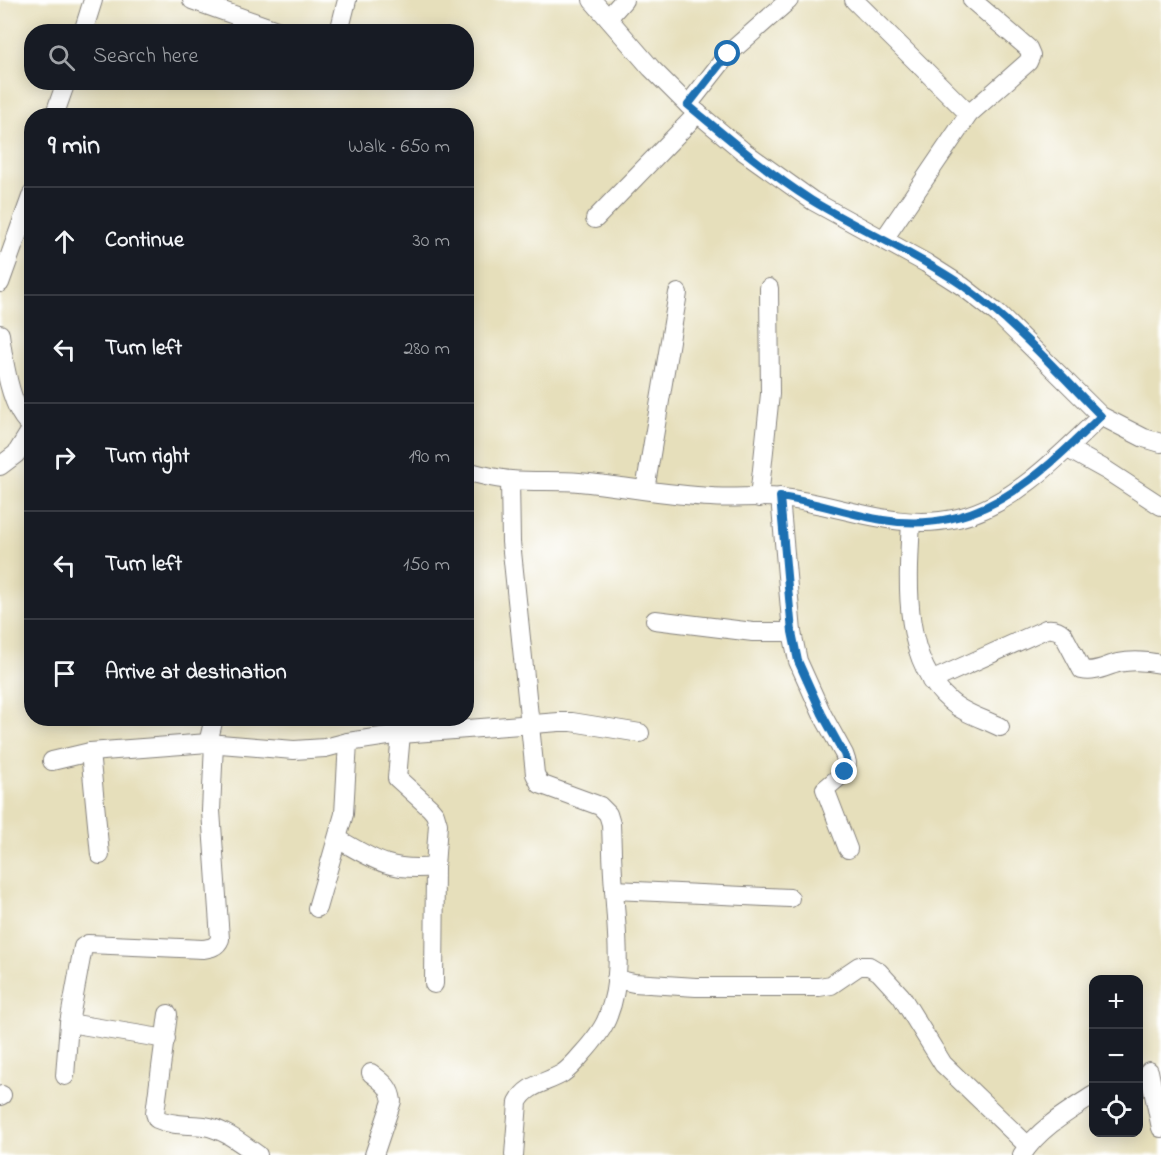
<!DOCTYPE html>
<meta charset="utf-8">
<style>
body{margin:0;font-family:"Indie Flower",sans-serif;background:#242831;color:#f1f3f6}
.controls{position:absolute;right:18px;bottom:18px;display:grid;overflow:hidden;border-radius:12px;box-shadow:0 3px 15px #0003}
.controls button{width:54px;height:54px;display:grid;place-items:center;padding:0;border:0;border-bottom:2px solid #363941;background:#171b24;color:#f1f3f6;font:30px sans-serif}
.stop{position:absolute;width:18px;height:18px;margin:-14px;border:4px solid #1f6fb2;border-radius:50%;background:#fff}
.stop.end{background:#1f6fb2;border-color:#fff;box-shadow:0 2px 6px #0008}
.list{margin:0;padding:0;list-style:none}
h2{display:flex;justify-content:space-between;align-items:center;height:78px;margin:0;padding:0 24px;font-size:26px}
h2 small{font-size:20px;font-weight:400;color:#9ea1a6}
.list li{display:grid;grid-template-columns:39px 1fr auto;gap:18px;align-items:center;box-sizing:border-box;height:108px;padding:0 24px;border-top:2px solid #363941}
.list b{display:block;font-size:22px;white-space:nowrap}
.list em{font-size:20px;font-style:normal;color:#9ea1a6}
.icon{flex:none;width:33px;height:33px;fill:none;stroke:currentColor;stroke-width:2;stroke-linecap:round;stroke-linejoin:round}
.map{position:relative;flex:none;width:1161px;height:1155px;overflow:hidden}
.search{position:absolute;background:#171b24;box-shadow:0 3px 15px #0003;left:24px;top:24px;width:450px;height:66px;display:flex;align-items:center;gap:15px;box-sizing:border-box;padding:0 21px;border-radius:24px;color:#9ea1a6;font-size:22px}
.panel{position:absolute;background:#171b24;box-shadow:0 3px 15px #0003;left:24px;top:108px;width:450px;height:618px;border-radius:24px}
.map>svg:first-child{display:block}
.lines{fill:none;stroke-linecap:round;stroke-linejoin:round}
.minor-casing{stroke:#84807b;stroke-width:20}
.minor{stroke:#fff;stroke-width:18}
.route{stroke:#1f6fb2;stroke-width:8}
</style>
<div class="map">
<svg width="1161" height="1155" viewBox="0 0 1161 1155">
<rect width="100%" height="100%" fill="#fff"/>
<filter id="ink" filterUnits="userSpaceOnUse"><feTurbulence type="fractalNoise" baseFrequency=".0167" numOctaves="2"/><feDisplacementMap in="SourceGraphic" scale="12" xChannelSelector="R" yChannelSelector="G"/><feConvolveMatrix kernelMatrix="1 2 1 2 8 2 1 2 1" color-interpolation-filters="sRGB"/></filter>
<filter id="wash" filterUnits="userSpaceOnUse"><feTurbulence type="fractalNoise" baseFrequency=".008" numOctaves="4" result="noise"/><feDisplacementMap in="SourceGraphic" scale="24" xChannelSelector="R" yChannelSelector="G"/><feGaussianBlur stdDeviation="1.35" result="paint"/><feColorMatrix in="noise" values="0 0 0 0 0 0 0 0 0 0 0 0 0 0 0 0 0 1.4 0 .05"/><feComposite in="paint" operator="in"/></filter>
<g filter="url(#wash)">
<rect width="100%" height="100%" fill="#e6dfbb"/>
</g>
<g filter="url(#ink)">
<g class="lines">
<!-- minor casing -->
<g class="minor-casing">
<g id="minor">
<path d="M192,0L282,32"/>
<path d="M592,0L651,68L688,105L743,151L813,201L926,263L962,286L998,314L1101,416L1144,438L1161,443"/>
<path d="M854,0L969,114"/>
<path d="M608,18L624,0"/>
<path d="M83,32L93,0"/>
<path d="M339,32L347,0"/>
<path d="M688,105L728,54L789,0"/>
<path d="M54,116L66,82"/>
<path d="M595,219L698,113"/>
<path d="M884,239L969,114L1028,62L1031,55L1028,48L972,0"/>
<path d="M0,283L32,194"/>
<path d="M0,334C3,357 11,414 32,426"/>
<path d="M1068,449L1106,470L1161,506"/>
<path d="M0,466L16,454L32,428"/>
<path d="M466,471C481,475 496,479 511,480C534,482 557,480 579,482C623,486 667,495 711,497C734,499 760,495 783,498C842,505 897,532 958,518C1012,506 1062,454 1101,416"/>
<path d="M510,480L511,542L535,774L540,784L600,806L608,814L611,824C612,846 612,867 614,888C616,931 624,975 608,1016C603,1030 592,1043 582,1054C577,1060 570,1068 563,1073C547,1083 527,1084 518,1102L514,1155"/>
<path d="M645,490L678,293"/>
<path d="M780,497L792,632L798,661L822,714L844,754L847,763L845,772L825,789L848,849"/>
<path d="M759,498L770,394L769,288"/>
<path d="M911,522C908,580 901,659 950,701C963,713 984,719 1000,727"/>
<path d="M655,620L753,632H792"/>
<path d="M931,681L1046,629C1053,628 1058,629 1063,634L1082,670C1095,673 1106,666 1118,663C1132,660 1147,661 1161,664"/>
<path d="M401,734L397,778L430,808L435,814L438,824L435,867L434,984"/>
<path d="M208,743L214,718"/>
<path d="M90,752L100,855"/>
<path d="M52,761L90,752L208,743L294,750L325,748L348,742L401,734L559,722H572L640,733"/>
<path d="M338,839C374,860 391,872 435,867"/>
<path d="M614,890L790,898"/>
<path d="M317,908L344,814L348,742"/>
<path d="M616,979L634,983L696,987H819L831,985L859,966H869L879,972L901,996L943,1064L1028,1146"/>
<path d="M168,1014L155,1113L157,1119C172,1126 189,1124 204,1126C224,1129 242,1144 258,1155"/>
<path d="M69,1023L166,1039"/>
<path d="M1149,1071L1161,1128"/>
<path d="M371,1073C382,1082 390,1086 392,1101L374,1155"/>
<path d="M65,1076L69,1023L83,947L88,944L203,949C210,948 217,947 220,939L211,811L214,743"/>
<path d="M0,1096L2,1095"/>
<path d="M1022,1155C1038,1129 1069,1111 1094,1095"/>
</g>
</g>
<!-- minor -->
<use href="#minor" class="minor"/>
</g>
</g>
<g class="lines" filter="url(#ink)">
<!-- route -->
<path class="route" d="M728,54L688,105C728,138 767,172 811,200C860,230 914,252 962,285C1014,322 1057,371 1101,416C1037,478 979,536 883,520C848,514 815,502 780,497L792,632L798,661L822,714L844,754L847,763L845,772"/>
</g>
</svg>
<div class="controls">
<button>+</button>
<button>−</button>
<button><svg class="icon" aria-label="locate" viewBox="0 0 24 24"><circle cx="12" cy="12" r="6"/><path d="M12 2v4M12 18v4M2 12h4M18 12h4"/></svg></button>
</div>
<div class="stop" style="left:728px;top:54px"></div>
<div class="stop end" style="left:845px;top:772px"></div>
<div class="search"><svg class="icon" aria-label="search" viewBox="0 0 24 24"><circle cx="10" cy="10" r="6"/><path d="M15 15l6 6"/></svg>Search here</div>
<section class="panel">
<h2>9 min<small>Walk · 650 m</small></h2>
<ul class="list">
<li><svg class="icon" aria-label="ahead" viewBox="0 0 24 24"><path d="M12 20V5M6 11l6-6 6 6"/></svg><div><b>Continue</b></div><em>30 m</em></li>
<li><svg class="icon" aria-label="left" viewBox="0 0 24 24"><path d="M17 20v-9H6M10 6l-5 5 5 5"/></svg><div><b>Turn left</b></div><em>280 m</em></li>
<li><svg class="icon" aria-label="right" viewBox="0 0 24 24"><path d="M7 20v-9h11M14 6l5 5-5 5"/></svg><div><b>Turn right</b></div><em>190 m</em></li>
<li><svg class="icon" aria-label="left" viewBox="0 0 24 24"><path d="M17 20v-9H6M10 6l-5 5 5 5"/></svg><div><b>Turn left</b></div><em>150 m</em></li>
<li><svg class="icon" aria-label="arrive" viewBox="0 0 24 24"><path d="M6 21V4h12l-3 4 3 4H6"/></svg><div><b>Arrive at destination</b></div></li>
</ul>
</section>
</div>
